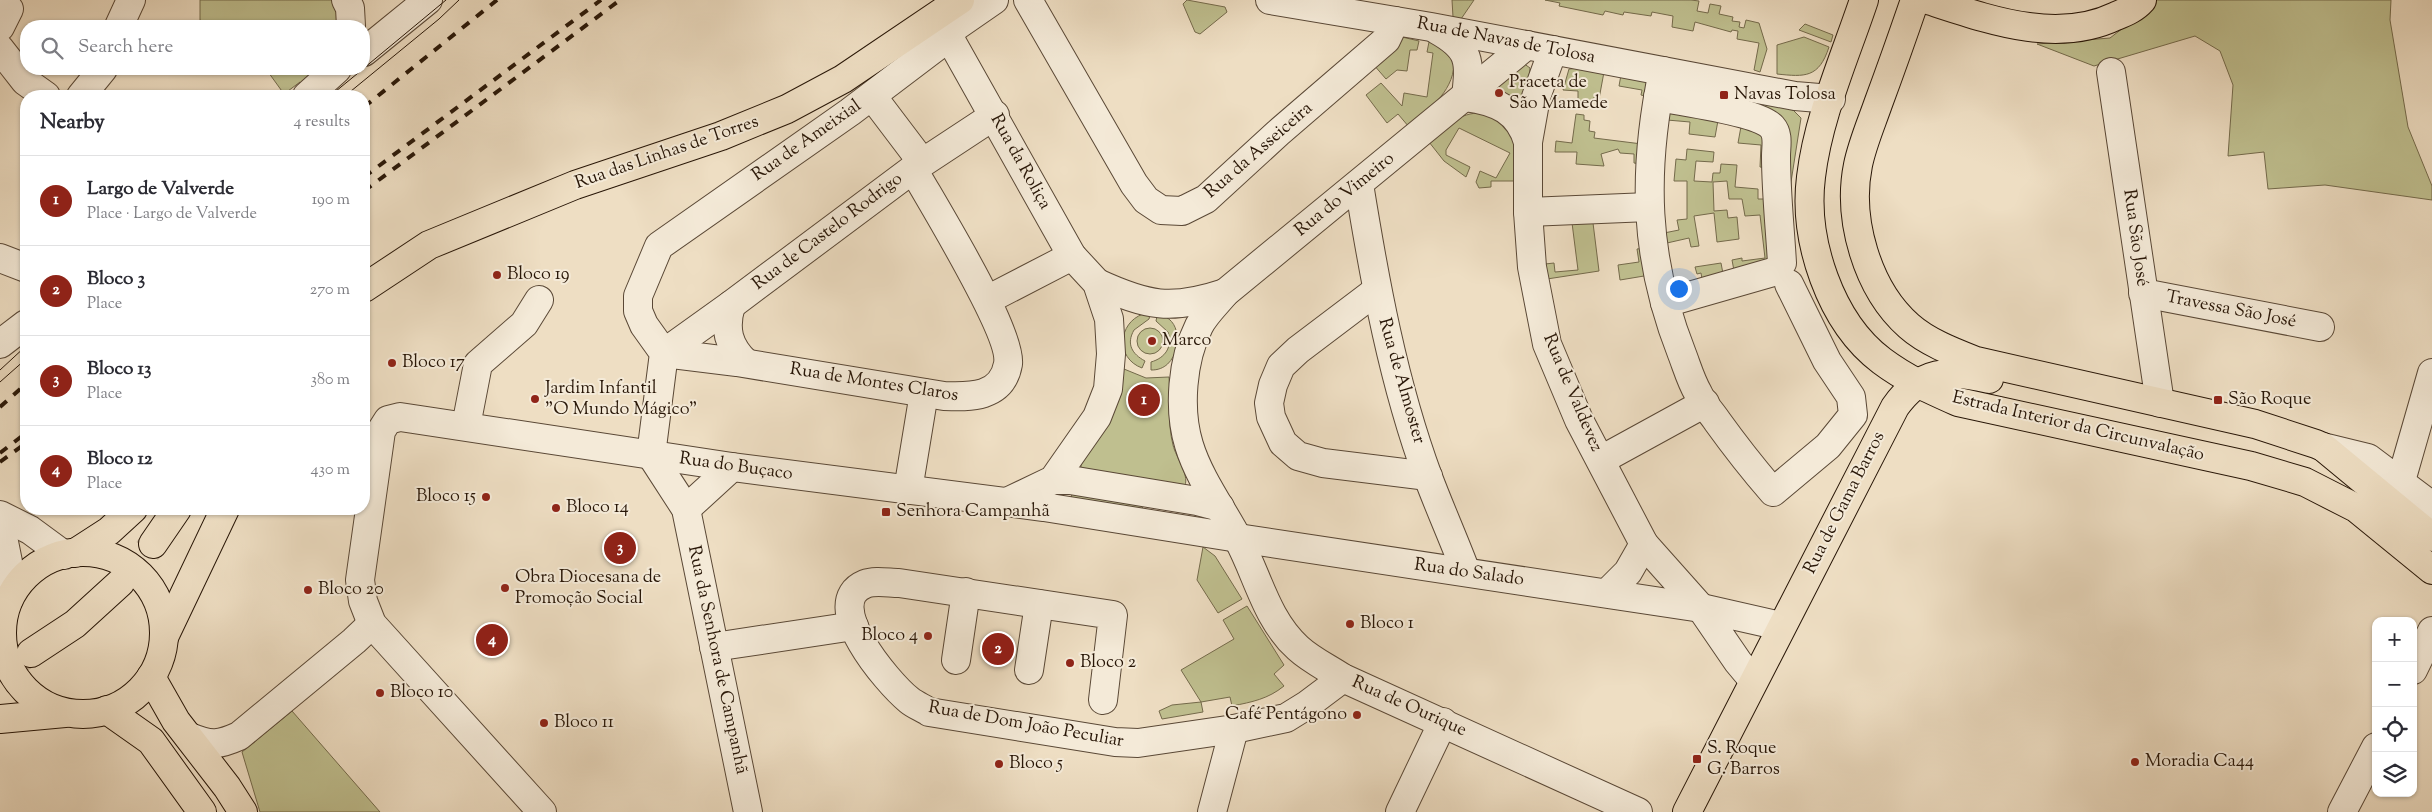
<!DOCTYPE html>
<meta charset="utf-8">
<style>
body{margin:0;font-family:"Sorts Mill Goudy",serif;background:#f2f2f3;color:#2b2b33}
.controls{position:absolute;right:15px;bottom:15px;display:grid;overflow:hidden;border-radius:10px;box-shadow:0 1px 4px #0004}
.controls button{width:45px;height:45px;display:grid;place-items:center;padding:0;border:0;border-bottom:1px solid #e1e1e2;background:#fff;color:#2b2b33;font:25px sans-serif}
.you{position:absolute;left:1678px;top:288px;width:18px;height:18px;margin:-12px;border:4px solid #fff;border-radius:50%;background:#1a73e8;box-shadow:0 0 0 8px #1a73e833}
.badge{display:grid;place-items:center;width:32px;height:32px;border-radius:50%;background:#8f2418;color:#fff;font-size:16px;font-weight:700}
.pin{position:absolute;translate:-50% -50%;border:2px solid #fff;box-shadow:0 1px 5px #0006}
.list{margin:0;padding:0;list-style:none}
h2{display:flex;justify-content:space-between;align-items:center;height:65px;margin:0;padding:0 20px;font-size:21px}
h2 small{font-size:16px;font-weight:400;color:#7c7c81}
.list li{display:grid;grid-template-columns:32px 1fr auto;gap:15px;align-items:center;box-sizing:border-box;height:90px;padding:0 20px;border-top:1px solid #e1e1e2}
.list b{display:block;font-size:19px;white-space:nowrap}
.list p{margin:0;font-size:16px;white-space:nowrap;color:#7c7c81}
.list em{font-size:16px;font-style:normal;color:#7c7c81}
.icon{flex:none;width:28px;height:28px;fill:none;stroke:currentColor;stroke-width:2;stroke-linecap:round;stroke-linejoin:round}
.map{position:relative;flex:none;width:2432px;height:812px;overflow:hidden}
.search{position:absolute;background:#fff;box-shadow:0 1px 4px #0004;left:20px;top:20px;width:350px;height:55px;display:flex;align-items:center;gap:12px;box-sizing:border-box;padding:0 18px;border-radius:20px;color:#7c7c81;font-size:19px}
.panel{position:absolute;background:#fff;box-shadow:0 1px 4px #0004;left:20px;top:90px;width:350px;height:425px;border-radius:20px}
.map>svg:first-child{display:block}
.green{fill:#bfbf8f;stroke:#746a4b}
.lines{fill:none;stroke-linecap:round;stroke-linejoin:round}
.major-tunnel{stroke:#c6b69d;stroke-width:28;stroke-dasharray:28 14;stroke-linecap:butt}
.minor-casing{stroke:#5a4836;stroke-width:30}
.major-casing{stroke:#281607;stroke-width:30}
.minor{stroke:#f4ead8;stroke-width:28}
.major{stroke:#eedec3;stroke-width:28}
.tram{stroke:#281607;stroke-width:1}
.rail{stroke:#281607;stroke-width:4;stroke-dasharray:9 9;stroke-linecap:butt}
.poi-dot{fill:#8f2418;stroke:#f4ead8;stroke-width:2}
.labels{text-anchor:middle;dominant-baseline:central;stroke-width:4;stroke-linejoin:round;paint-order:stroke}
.street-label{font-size:18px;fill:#281607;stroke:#f4ead8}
.poi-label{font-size:18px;fill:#281607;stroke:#f4ead8;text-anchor:start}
</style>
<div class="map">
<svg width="2432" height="812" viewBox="0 0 2432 812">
<rect width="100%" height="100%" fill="#eedec3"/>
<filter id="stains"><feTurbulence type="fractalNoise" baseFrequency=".004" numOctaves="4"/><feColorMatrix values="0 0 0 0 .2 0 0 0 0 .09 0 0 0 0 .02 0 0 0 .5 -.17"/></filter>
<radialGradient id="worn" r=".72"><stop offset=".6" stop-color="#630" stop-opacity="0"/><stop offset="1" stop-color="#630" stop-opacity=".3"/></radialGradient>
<!-- green -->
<g class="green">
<path d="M200,0H335L339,26H212L200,20Z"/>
<path d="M1187,0L1225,7L1227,12L1200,34L1195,32L1183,4Z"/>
<path d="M1452,0H1474L1461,19L1453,17Z"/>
<path d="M1545,0H1691L1699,1L1697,11L1708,13L1710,4L1721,6L1719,14L1733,17L1732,21L1740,22L1739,27L1744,28L1746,20L1759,23L1767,49L1760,72L1754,70L1759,43L1737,39L1738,31L1732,30L1731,32L1695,22L1693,31L1672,27L1673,16L1652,12L1651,16L1624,12L1623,15L1605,11L1603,15L1559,6L1560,3Z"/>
<path d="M2154,0H2391L2390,20L2408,127L2432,186V200L2325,185L2268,189L2264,152L2228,156L2233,85L2220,51L2195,36L2094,66L2037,44L2110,38L2149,8Z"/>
<path d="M1805,24L1833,35L1831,42L1799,30Z"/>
<path d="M1402,37L1419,41L1417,50H1410L1407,71L1397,70L1386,79L1373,64Z"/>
<path d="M1804,37L1829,47C1819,78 1805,77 1777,74V45Z"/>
<path d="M1429,42L1440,45L1454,58C1456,90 1431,107 1409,127L1398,114L1387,123L1366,95L1381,83L1402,106L1404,93L1427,97L1433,53L1427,52Z"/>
<path d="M1523,63L1530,68L1526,109L1491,88Z"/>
<path d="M1579,68L1604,72L1599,99L1593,98L1592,103L1578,100V91L1563,90L1569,69Z"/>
<path d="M266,69H321L302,85L300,82L284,94Z"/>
<path d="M1621,75L1642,79L1647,83L1649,97L1641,95L1642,90L1619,86Z"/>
<path d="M1670,84L1784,107L1793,110L1801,118L1791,182V228L1786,148Z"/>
<path d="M1662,112L1719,115L1715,137L1689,134L1690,122L1667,120Z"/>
<path d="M1482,113L1501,121L1514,139V181H1491V187L1479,188L1476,182L1480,171L1496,178L1510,153L1459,128L1446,150V155L1470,167L1466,177L1444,161L1429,142C1446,127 1459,112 1482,113Z"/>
<path d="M1576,114L1584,115V120L1590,121L1589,131L1595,132L1594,138L1642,144L1641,164L1634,163V154L1620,153L1618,149L1601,154L1604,166L1576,164L1577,152H1555L1556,141L1572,143Z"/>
<path d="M1742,121L1765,130L1769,168L1760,167L1761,145L1738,143Z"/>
<path d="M1687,149L1714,152L1713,162L1696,161L1694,181L1712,182L1713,173H1720L1721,164L1737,165L1735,187L1758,189V199H1769L1776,257L1735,276L1732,260L1742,258V261L1765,258L1760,215L1745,216L1742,199H1729L1727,181L1713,182L1714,211L1727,210L1728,218L1737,217L1739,239L1717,242L1714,213L1694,216L1699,246L1691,247L1689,238L1667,243L1659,234L1679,230L1677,220L1687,219V181H1674L1676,159L1686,160Z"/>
<path d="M1571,215H1592L1599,271L1547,279L1545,264L1554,263L1555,272L1578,270Z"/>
<path d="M1646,248L1650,275L1620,280L1618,265L1639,262L1637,249Z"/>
<path d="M1721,263L1724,279L1703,285L1701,273L1697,274L1695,267Z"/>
<path d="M1143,314L1150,315L1149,319L1134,330C1126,344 1132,354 1145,361L1142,368C1115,358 1118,323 1143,314Z"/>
<path d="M1157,316C1186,313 1184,371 1151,370V362C1165,358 1173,347 1168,332L1156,321Z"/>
<circle cx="1150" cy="341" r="13"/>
<path d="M1124,369L1146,378L1169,377C1171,400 1167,422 1173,445C1176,458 1189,473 1185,486L1081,468V462L1120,373Z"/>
<path d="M1072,493L1144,498L1141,516L1071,499Z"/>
<path d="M1203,547L1215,556L1242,599L1218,613L1197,580Z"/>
<path d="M1247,606L1284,665L1274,674L1284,686C1268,699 1252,702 1232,706L1230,697L1201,702L1203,712L1162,719L1159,711L1172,705L1201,702L1181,670L1234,639L1223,620Z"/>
<path d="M292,711L380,812H260L242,752Z"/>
</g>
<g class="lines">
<!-- major-tunnel -->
<g class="major-tunnel">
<path d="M120,583L153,544"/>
<path d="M0,669L31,653"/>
</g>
<!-- minor casing -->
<g class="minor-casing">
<g id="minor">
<path d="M346,0L350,8L351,26"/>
<path d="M1028,0L1134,184L1146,200L1161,210L1182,211L1206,199L1278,133L1386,40L1395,21"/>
<path d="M1270,0L1431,27L1795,96L1831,99"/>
<path d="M0,2L9,9L0,27"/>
<path d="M119,26L131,0"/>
<path d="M1437,30C1471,49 1470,61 1466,97"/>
<path d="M949,37L1072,256L1097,283L1109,319L1111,354L1108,389L1097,417L1053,480L1007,502"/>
<path d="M1527,45L1225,293C1217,303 1205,314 1199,326C1182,360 1178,409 1189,445C1199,478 1222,509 1238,539C1258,576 1266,619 1298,648C1311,660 1328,668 1343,678L1638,812"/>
<path d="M0,49L25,81L46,96"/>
<path d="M1553,50L1536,97L1528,142V212L1532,267L1547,344L1579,420L1644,544L1701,608"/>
<path d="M364,52L428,0"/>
<path d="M1663,71C1642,172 1644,258 1682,354C1687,367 1691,381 1698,393C1702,403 1711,412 1717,421C1735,446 1753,469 1773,492L1828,446L1853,415L1851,397L1827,361L1789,284"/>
<path d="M2111,72L2160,403"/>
<path d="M81,96L103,69"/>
<path d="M307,96L337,69"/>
<path d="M872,96L922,162"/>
<path d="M1466,97C1497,101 1519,111 1528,142"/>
<path d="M1658,97C1680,101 1759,112 1772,127C1779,135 1776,146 1776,156C1776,192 1780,228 1782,263"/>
<path d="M1359,184C1375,283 1393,382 1428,477C1440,509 1454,540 1466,572"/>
<path d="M1528,212L1649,207"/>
<path d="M0,258L26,268"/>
<path d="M1097,283C1147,306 1171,311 1225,293"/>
<path d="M1376,291L1298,350L1281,366L1273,385L1269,403L1271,417L1283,443L1298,456L1323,463L1428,476"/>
<path d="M2143,293L2320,327"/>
<path d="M987,300L1072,256"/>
<path d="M1665,303L1773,272"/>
<path d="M731,305C724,329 728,346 746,363"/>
<path d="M0,344L26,324"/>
<path d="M664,353L737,362L944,396C970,397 1002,398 1008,364C1013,333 932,203 913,169"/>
<path d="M664,353L731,305L913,169L995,115"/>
<path d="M466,426L478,364L524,324L539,300"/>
<path d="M2323,447L2368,458L2432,506"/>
<path d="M651,455L664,353L644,325L638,311V296L659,246L850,112L949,37L955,27L994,0"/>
<path d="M651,455L686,509L748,812"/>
<path d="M1601,460L1705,403"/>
<path d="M1053,480H1070L1197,501L1220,507"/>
<path d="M2401,481L2432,373"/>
<path d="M908,490L924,393"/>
<path d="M686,509L732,467"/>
<path d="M0,515L30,530L64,555"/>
<path d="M0,522L8,562V601"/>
<path d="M1607,593L1628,572L1644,544"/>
<path d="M714,647L854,626"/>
<path d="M956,660L966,592"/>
<path d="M1029,670L1039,604"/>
<path d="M2413,670L2432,631"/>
<path d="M1753,680L1738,662L1701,608L1781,626"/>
<path d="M1103,700L1113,615L899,583C889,583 875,580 865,584C819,603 888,683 909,700C915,705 923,708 929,712L1115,742L1138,743L1234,729L1286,718L1307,705L1343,678"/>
<path d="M190,737C211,746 219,745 239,736L354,641L372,624"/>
<path d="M542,812L372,624L363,601L360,580L381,431L388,420L400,417L732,467L1044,507L1238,538L1701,608"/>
<path d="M1212,812L1234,729"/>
<path d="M1400,812L1443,722"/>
<path d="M2342,812L2376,747"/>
</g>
</g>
<!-- major casing -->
<g class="major-casing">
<g id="major">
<path d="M1864,0C1845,57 1818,117 1811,177C1803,240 1830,322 1882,361C1906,379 1931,390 1958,402L2251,466L2305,482L2356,508L2432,570"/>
<path d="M1915,0C1903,35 1891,69 1878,104C1871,124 1862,145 1858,165C1847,219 1867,289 1909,326C1927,342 1953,352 1976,361L2255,424L2316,444L2323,447L2432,537"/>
<path d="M1928,0C1987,19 2056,45 2116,16C2126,12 2135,8 2142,0"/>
<path d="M364,288L429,245L575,185L721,136L787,109L843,79L960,0"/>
<path d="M153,544L177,509"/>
<circle cx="83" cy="633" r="81"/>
<path d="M75,553L109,531L133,509"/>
<path d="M164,637L225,509"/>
<path d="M31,653L75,624L120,583"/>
<path d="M151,677L176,721L227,787L243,812"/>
<path d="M107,710L151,741L202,812"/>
<path d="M0,719L65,713"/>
<path d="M1687,812L1895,407C1921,370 1949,369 1989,379"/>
</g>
</g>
<!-- minor -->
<use href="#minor" class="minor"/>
<!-- major -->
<use href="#major" class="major"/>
<!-- tram -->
<g class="tram">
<path d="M364,68L446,0"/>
<path d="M330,96L363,69"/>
<path d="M345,96L439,19L459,0"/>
<path d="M0,370L26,346"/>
<path d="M0,382L26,359"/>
</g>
<!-- rail -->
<g class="rail">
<path d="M364,107L497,0"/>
<path d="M364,177L601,0"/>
<path d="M364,191L620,0"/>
<path d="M0,407L26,384"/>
<path d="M0,453L26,433"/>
<path d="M0,462L26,443"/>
</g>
</g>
<!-- markers -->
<g class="poi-dot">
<circle cx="1499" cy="93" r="5"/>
<rect x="1719" y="90" width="10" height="10" rx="2.5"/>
<circle cx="497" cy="275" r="5"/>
<circle cx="1152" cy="341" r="5"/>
<circle cx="392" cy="363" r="5"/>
<circle cx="535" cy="399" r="5"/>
<rect x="2213" y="395" width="10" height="10" rx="2.5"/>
<circle cx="486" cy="497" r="5"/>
<circle cx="556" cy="508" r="5"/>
<rect x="881" y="507" width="10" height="10" rx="2.5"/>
<circle cx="505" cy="588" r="5"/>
<circle cx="308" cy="590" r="5"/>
<circle cx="1350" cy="624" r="5"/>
<circle cx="928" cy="636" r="5"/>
<circle cx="1070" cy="663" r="5"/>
<circle cx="380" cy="693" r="5"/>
<circle cx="1357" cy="715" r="5"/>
<circle cx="544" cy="723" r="5"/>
<rect x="1692" y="754" width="10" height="10" rx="2.5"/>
<circle cx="2135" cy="762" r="5"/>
<circle cx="999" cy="764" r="5"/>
</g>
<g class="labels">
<!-- street labels -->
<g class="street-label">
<text transform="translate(1506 41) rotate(11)">Rua de Navas de Tolosa</text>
<text transform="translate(807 141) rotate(-35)">Rua de Ameixial</text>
<text transform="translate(1259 151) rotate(-41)">Rua da Asseiceira</text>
<text transform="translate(667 153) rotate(-19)">Rua das Linhas de Torres</text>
<text transform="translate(1020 162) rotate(61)">Rua da Roliça</text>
<text transform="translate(1345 195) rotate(-39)">Rua do Vimeiro</text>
<text transform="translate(828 232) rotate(-37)">Rua de Castelo Rodrigo</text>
<text transform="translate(2135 238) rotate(82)">Rua São José</text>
<text transform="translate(2231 310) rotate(11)">Travessa São José</text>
<text transform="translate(1401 381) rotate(74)">Rua de Almoster</text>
<text transform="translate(874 383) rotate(9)">Rua de Montes Claros</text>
<text transform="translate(1572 393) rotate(67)">Rua de Valdevez</text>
<text transform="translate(2078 427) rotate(13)">Estrada Interior da Circunvalação</text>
<text transform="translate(736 467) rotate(8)">Rua do Buçaco</text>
<text transform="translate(1845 503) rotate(-63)">Rua de Gama Barros</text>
<text transform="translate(1469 573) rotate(8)">Rua do Salado</text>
<text transform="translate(717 660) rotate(78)">Rua da Senhora de Campanhã</text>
<text transform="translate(1409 707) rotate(24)">Rua de Ourique</text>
<text transform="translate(1026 725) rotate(10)">Rua de Dom João Peculiar</text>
</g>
<!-- poi labels -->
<g class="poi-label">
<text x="1509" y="83">Praceta de<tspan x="1509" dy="21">São Mamede</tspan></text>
<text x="1734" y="95">Navas Tolosa</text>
<text x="507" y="275">Bloco 19</text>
<text x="1162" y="341">Marco</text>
<text x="402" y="363">Bloco 17</text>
<text x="545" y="389">Jardim Infantil<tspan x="545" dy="21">"O Mundo Mágico"</tspan></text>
<text x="2228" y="400">São Roque</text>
<text x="476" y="497" text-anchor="end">Bloco 15</text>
<text x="566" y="508">Bloco 14</text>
<text x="896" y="512">Senhora Campanhã</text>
<text x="515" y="578">Obra Diocesana de<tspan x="515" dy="21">Promoção Social</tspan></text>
<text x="318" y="590">Bloco 20</text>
<text x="1360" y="624">Bloco 1</text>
<text x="918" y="636" text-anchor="end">Bloco 4</text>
<text x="1080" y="663">Bloco 2</text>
<text x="390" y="693">Bloco 10</text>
<text x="1347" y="715" text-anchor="end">Café Pentágono</text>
<text x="554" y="723">Bloco 11</text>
<text x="1707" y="749">S. Roque<tspan x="1707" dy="21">G. Barros</tspan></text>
<text x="2145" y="762">Moradia Ca44</text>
<text x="1009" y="764">Bloco 5</text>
</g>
</g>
<rect width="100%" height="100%" filter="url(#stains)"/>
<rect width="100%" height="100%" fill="url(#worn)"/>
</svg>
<div class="controls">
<button>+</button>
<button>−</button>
<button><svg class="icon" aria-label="locate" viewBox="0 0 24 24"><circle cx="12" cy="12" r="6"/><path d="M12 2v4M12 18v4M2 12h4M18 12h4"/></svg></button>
<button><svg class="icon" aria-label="layers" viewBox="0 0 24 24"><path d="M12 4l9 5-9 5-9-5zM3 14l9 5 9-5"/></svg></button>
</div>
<div class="you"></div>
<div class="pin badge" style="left:1144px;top:400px">1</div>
<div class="pin badge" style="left:998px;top:649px">2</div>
<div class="pin badge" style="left:620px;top:548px">3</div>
<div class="pin badge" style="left:492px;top:640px">4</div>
<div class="search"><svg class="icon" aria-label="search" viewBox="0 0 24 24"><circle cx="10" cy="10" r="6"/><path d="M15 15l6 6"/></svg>Search here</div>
<section class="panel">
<h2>Nearby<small>4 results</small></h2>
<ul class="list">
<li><span class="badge">1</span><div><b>Largo de Valverde</b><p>Place · Largo de Valverde</p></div><em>190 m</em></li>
<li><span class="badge">2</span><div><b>Bloco 3</b><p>Place</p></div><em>270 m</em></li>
<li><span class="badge">3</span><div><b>Bloco 13</b><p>Place</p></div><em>380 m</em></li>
<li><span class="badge">4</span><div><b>Bloco 12</b><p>Place</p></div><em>430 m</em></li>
</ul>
</section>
</div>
